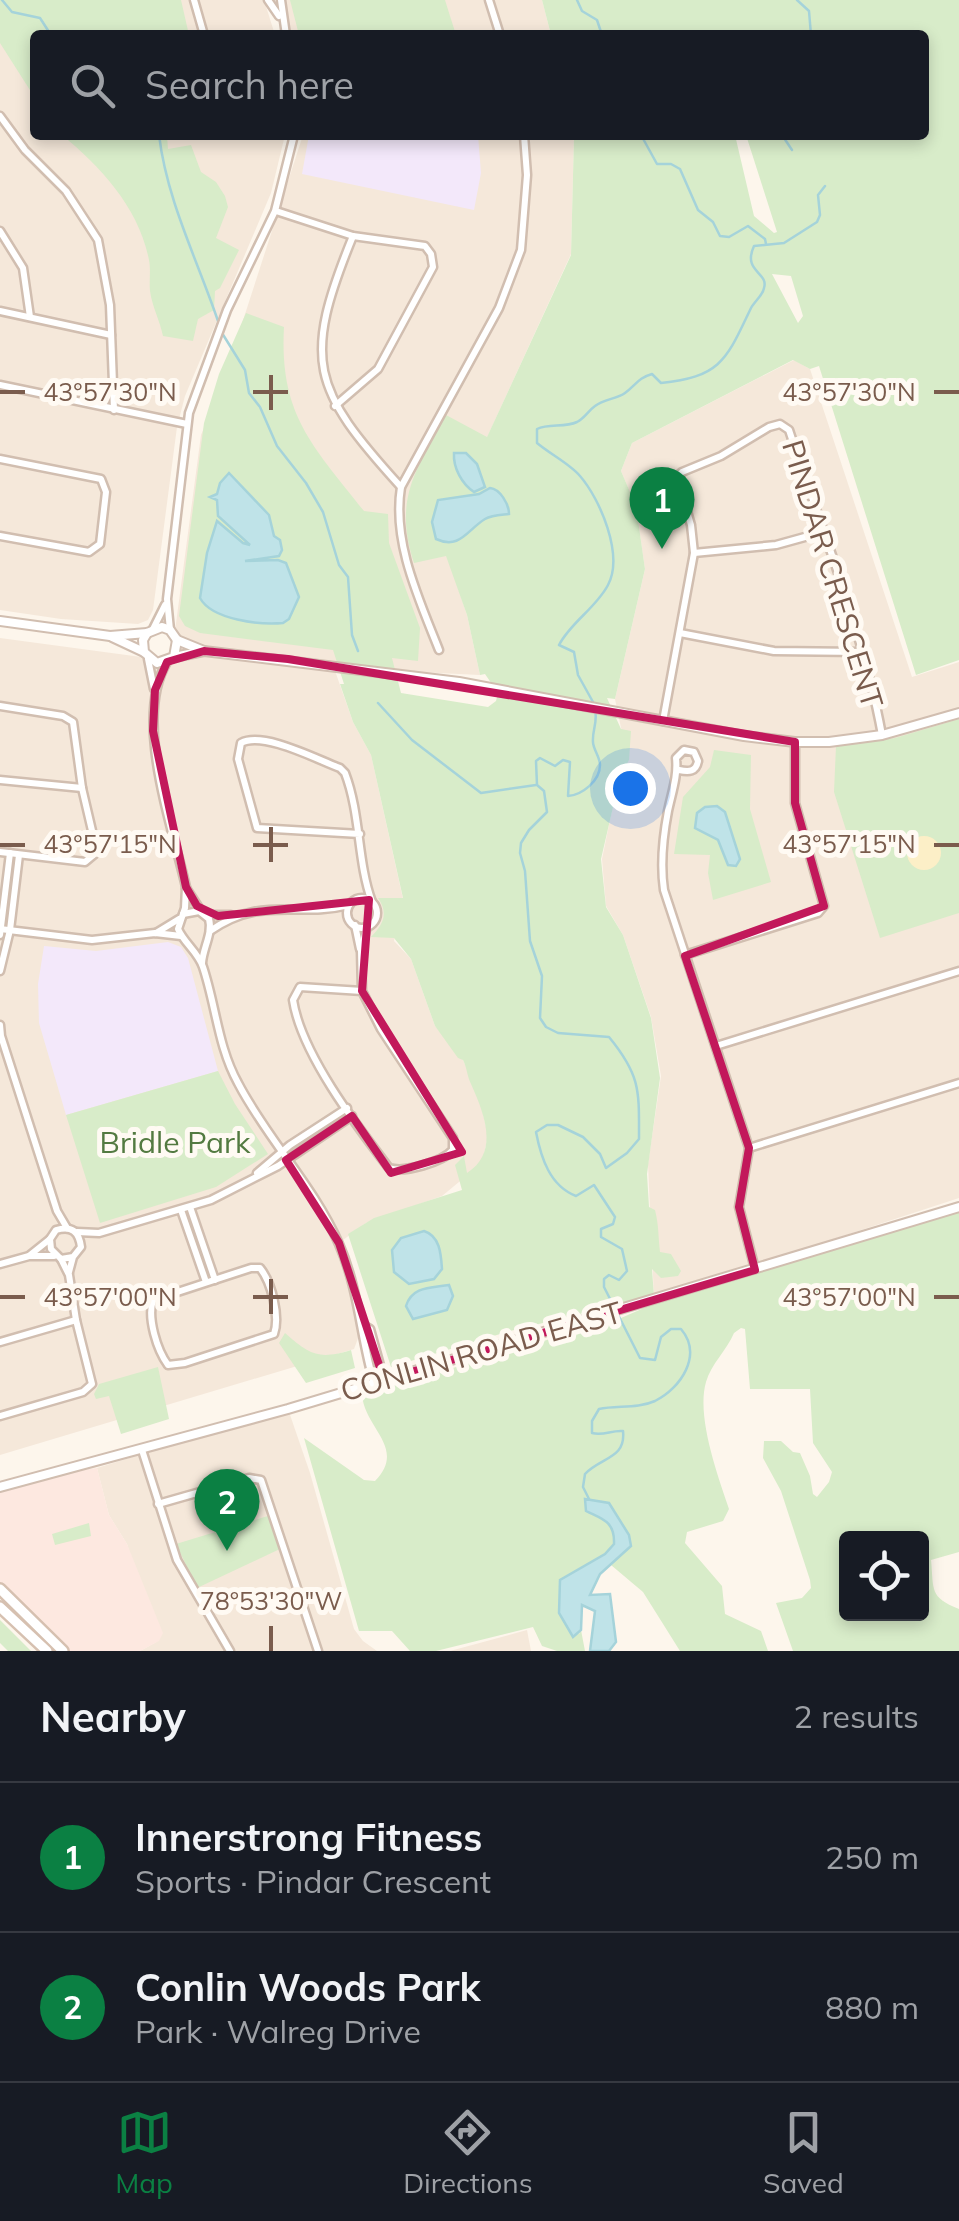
<!DOCTYPE html>
<meta charset="utf-8">
<style>
body{margin:0;font-family:Mulish,sans-serif;background:#20242c;color:#f1f3f6}
.controls{position:absolute;right:30px;bottom:30px;display:grid;overflow:hidden;border-radius:10px;box-shadow:0 5px 15px #0003}
.controls button{width:90px;height:90px;display:grid;place-items:center;padding:0;border:0;border-bottom:2px solid #363941;background:#171b24;color:#f1f3f6;font:50px sans-serif}
.you{position:absolute;left:630px;top:788px;width:35px;height:35px;margin:-25px;border:8px solid #fff;border-radius:50%;background:#1a73e8;box-shadow:0 0 0 15px #1a73e833}
.badge{display:grid;place-items:center;width:65px;height:65px;border-radius:50%;background:#0b8043;color:#fff;font-size:32px;font-weight:700}
.pin{position:absolute;translate:-50% -82px;filter:drop-shadow(0 2px 5px #0008)}
.pin::after{content:'';position:absolute;top:52px;width:35px;height:30px;background:inherit;clip-path:polygon(0 0,100% 0,50% 100%)}
.list{margin:0;padding:0;list-style:none}
h2{display:flex;justify-content:space-between;align-items:center;height:130px;margin:0;padding:0 40px;font-size:42px}
h2 small{font-size:32px;font-weight:400;color:#9ea1a6}
.list li{display:grid;grid-template-columns:65px 1fr auto;gap:30px;align-items:center;box-sizing:border-box;height:150px;padding:0 40px;border-top:2px solid #363941}
.list b{display:block;font-size:38px;white-space:nowrap}
.list p{margin:0;font-size:32px;white-space:nowrap;color:#9ea1a6}
.list em{font-size:32px;font-style:normal;color:#9ea1a6}
.icon{flex:none;width:55px;height:55px;fill:none;stroke:currentColor;stroke-width:2;stroke-linecap:round;stroke-linejoin:round}
.map{position:relative;flex:none;width:959px;height:1651px;overflow:hidden}
.search{position:absolute;background:#171b24;box-shadow:0 5px 15px #0003;left:30px;right:30px;top:30px;height:110px;display:flex;align-items:center;gap:25px;box-sizing:border-box;padding:0 35px;border-radius:10px;color:#9ea1a6;font-size:38px}
.sheet{height:430px;background:#171b24}
nav{display:flex;justify-content:space-around;align-items:center;box-sizing:border-box;height:140px;border-top:2px solid #363941;background:#171b24;font-size:28px;color:#9ea1a6}
nav a{display:grid;justify-items:center;gap:5px}
nav .on{color:#0b8043}
.map>svg:first-child{display:block}
.residential{fill:#f5e8da}
.commercial{fill:#fde8e0}
.education{fill:#f3e8fa}
.green{fill:#d8ecc9;fill-rule:evenodd}
.sand{fill:#fcefc7}
.water{fill:#bfe3e8;stroke:#a5d3da;stroke-width:2.5}
.lines{fill:none;stroke-linecap:round;stroke-linejoin:round}
.stream{stroke:#a5d3da;stroke-width:2.5}
.minor-casing{stroke:#d1beb0;stroke-width:11}
.tertiary-casing{stroke:#d1beb0;stroke-width:12}
.secondary-casing{stroke:#d6c0b0;stroke-width:14}
.minor{stroke:#fff;stroke-width:6}
.tertiary{stroke:#fff;stroke-width:8}
.secondary{stroke:#fff;stroke-width:9}
.marked{fill:none;stroke:#c2185b;stroke-width:8;stroke-linejoin:round}
.ticks{fill:none;stroke:#7a5c4d;stroke-width:4}
.labels{text-anchor:middle;dominant-baseline:central;stroke-width:10;stroke-linejoin:round;paint-order:stroke}
.street-label{font-size:30px;fill:#7a5c4d;stroke:#fffaf3}
.park-label{font-size:30px;fill:#537a41;stroke:#fffaf3}
.ticks-label{font-size:25px;text-anchor:middle;fill:#7a5c4d;stroke:#fffaf3;stroke-width:10;stroke-linejoin:round;paint-order:stroke}
</style>
<div class="map">
<svg width="959" height="1651" viewBox="0 0 959 1651">
<rect width="100%" height="100%" fill="#fdf6ec"/>
<!-- residential -->
<g class="residential">
<path d="M0,0H264L275,35H35V135H285L271,193L185,396L177,427L153,610L148,620L138,624L61,619L0,610Z"/>
<path d="M279,0H542L551,35H290Z"/>
<path d="M303,135H574L571,254L484,444L448,442L418,468L467,615L480,675L334,668L353,722L371,755L403,899L394,941L411,959L435,1026L463,1060L479,1095L488,1136L482,1163L442,1196L366,1223L339,1243L363,1325L354,1349L0,1455V638L171,661L201,435L224,379Z"/>
<path d="M794,360L810,369L912,677L959,662V1198L654,1298L648,1164L661,1076L651,1017L623,935L606,906L602,859L625,747L615,699L645,569L636,507L621,471L632,443Z"/>
<path d="M288,1409L310,1473L354,1629L363,1641L377,1651H140L158,1641L127,1544L109,1515L97,1468Z"/>
<path d="M527,1630L531,1651H450Z"/>
</g>
<!-- commercial -->
<path class="commercial" d="M97,1468L109,1515L127,1544L163,1633L159,1641L140,1651H60L0,1590V1487L36,1476Z"/>
<!-- education -->
<g class="education">
<path d="M309,135H478L481,173L474,210L302,174Z"/>
<path d="M168,942L181,947L188,958L218,1071L66,1115L39,1023L38,984L44,946L96,951Z"/>
</g>
<!-- green -->
<g class="green">
<path d="M0,0H181L189,35H35V98L0,43Z"/>
<path d="M290,0H445L456,35H299Z"/>
<path d="M542,0H959V660L916,675L819,366L810,369L793,360L632,443L621,471L636,506L645,569L615,699L607,698L621,729L631,731L629,760L620,777L601,859L606,907L623,935L651,1018L660,1078L647,1174L649,1207L655,1210C659,1226 658,1236 660,1252L671,1254L681,1271L678,1276L661,1278L652,1269L654,1296L510,1331L391,1367L348,1234L374,1218L462,1190L455,1165L464,1156L467,1173C500,1152 484,1113 471,1084C467,1076 467,1068 463,1060L458,1058L435,1026L411,959L394,938L371,937C383,924 389,914 378,898H403L371,755L353,722L340,684H344L333,650L200,633L185,626L179,616L204,423L219,374L246,313L284,327C279,415 313,446 364,511L388,514L389,543L420,628L418,661L392,658L401,693L488,707L496,701L498,693L485,674L480,675L467,615L446,556L414,563C393,499 416,470 446,415L487,437L571,255L574,135H735L754,216L774,233L777,232L746,135H924V35H551ZM772,274L791,276L803,316L798,323Z"/>
<path d="M62,135H167L168,149L191,145L201,172L216,182L225,196L228,207L216,238L239,250L220,288L215,291L214,310L198,319L193,341L163,336C160,321 152,306 150,291C149,281 151,270 149,260C139,208 101,167 62,135Z"/>
<path d="M959,719V913L880,938L834,792L836,746L895,738Z"/>
<path d="M714,750L751,755L750,809L771,882L713,900L708,873L710,855L674,854L683,797L710,767Z"/>
<path d="M218,1071L235,1104L268,1154L216,1187L100,1223L66,1115Z"/>
<path d="M959,1207V1552L931,1560C934,1590 929,1597 959,1609V1651H793L776,1603L802,1598L811,1588L810,1580L781,1491L763,1458L764,1441H781L793,1452L800,1453L810,1476L813,1494L817,1497L829,1482L832,1472L813,1443L810,1389H750L745,1329L741,1328L734,1333C727,1350 711,1364 706,1382C696,1417 718,1476 729,1509L723,1521L687,1532L685,1543L722,1586L725,1614L761,1631L768,1651H680L643,1592L611,1565L630,1546L629,1535L609,1503L585,1499L590,1514H599C608,1524 615,1530 614,1544L605,1554L560,1580L559,1613L579,1634L581,1630L585,1651H557L542,1646L533,1627L436,1651H410L392,1631H359L304,1438L364,1480L375,1481C407,1448 365,1429 362,1395L621,1318L667,1298ZM846,1538H922V1614H846Z"/>
<path d="M285,1333C310,1355 319,1360 351,1350L355,1368L306,1383L279,1343Z"/>
<path d="M158,1367L169,1419L121,1434L109,1396L96,1399L94,1394L99,1384Z"/>
<path d="M271,1515L282,1548L197,1588L176,1544Z"/>
<path d="M89,1523L91,1536L55,1545L52,1534Z"/>
<path d="M0,1620L31,1651H8L0,1643Z"/>
</g>
<!-- sand -->
<circle class="sand" cx="924" cy="853" r="17"/>
<!-- water -->
<g class="water">
<path d="M454,453H466L477,464L485,487L474,492C462,484 453,468 454,453Z"/>
<path d="M229,473L269,515L274,536L280,540L282,550L279,556L245,561L278,560L286,563L299,597L289,619L283,623C260,625 212,620 200,598L207,553L217,521L243,543L250,545L218,516L217,500L210,497L217,494L220,483Z"/>
<path d="M490,488C500,489 509,504 509,514C501,515 492,515 485,519C467,530 460,550 436,539L432,522L438,500L479,494Z"/>
<path d="M717,806L725,812L740,859L736,866L728,865L718,840L695,828L697,813L705,807Z"/>
<path d="M424,1231C440,1236 441,1254 442,1269L434,1279L409,1284L394,1272L392,1250L401,1238Z"/>
<path d="M449,1285L453,1296L447,1310L413,1319L406,1306C412,1286 431,1288 449,1285Z"/>
<path d="M585,1499L609,1503L629,1535L631,1546L600,1574L590,1595L610,1594L616,1642L609,1651H590L595,1611L582,1605L581,1630L573,1637L559,1613L560,1580L605,1554L614,1544C615,1521 602,1519 586,1511Z"/>
</g>
<g class="lines">
<!-- stream -->
<g class="stream">
<path d="M2,0L12,12L40,18L51,35"/>
<path d="M577,0L582,11L597,20L602,35"/>
<path d="M797,0L809,11L811,35"/>
<path d="M159,135C167,201 197,259 218,321"/>
<path d="M641,135L657,164H671L680,169L698,210L713,222L720,236L729,237L748,226L765,239L766,244"/>
<path d="M782,135L792,150"/>
<path d="M222,333L245,370L249,393L260,407L277,446L306,483L323,512L339,565L348,577L352,635L358,651"/>
<path d="M593,702L578,675L574,652L559,645C571,622 596,608 608,585C624,555 600,499 580,476C570,464 550,454 537,443V429C549,423 564,428 577,422C585,418 588,411 595,406C604,399 617,399 625,393C636,385 638,378 652,374L661,383C722,377 727,358 751,308C755,301 763,295 764,288C769,272 742,272 754,246L784,243L817,222L820,215L818,195L825,186"/>
<path d="M378,703L412,740L481,793L536,785"/>
<path d="M589,1499L583,1487L585,1474C601,1457 626,1459 623,1431C611,1430 604,1436 592,1433V1421L599,1409C617,1405 637,1409 655,1401C681,1388 703,1355 681,1329H671L661,1337L655,1360L640,1358L604,1287V1279L609,1275L619,1280L627,1271L622,1249L601,1237V1229L613,1224L615,1217L594,1185L576,1196C550,1186 541,1158 536,1132L547,1125H558L583,1137L600,1154L606,1168L627,1153L639,1139C639,1091 641,1076 609,1037L558,1033L546,1027L540,1018L542,976L530,941L525,871L520,853L521,843L529,830L547,812L544,791L537,785L536,761L540,758L555,766L563,760L570,762L568,796C582,795 600,781 600,765C600,757 593,749 593,742C592,730 598,722 595,710"/>
</g>
<!-- minor casing -->
<g class="minor-casing">
<g id="minor">
<path d="M194,0L204,35"/>
<path d="M268,0L279,16"/>
<path d="M281,0L286,35"/>
<path d="M489,0L500,35"/>
<path d="M0,116L25,150L66,191L98,240L110,305L114,410"/>
<path d="M276,211L353,236L425,246L431,254L433,267L378,369L335,406"/>
<path d="M0,231L23,268L30,317"/>
<path d="M353,236C302,361 311,388 401,487"/>
<path d="M0,311L111,335"/>
<path d="M0,385L187,424"/>
<path d="M0,459L101,479L106,492L100,544L89,552L0,536"/>
<path d="M694,553L776,545L823,532"/>
<path d="M153,629L165,605"/>
<path d="M170,630L167,599L189,413L227,310L275,211L294,135"/>
<path d="M680,633L774,651L861,652"/>
<path d="M439,650C419,599 392,542 401,487L499,308L521,250L527,175L524,135"/>
<path d="M148,659L154,689"/>
<path d="M167,662C133,719 172,825 186,887L185,908L178,929C184,943 198,952 203,967C216,1006 218,1047 238,1083C267,1139 314,1186 339,1244C359,1290 360,1336 374,1383"/>
<path d="M0,706L63,716L73,722L82,788L97,852L85,862L0,852"/>
<path d="M663,721L694,553L691,525L677,477L682,472L721,456L769,427L780,424L789,430C822,530 863,631 882,735"/>
<path d="M679,770C689,772 696,772 698,761L694,752L684,750L676,758C678,776 672,792 668,811C663,837 660,863 664,890L749,1148L739,1207L755,1269"/>
<path d="M0,780L82,788"/>
<path d="M360,834L257,828L238,759L241,743C263,731 316,759 340,768L345,773C361,815 357,861 372,902"/>
<path d="M186,888L201,911"/>
<circle cx="362" cy="913" r="15"/>
<path d="M183,914L199,911L209,919C213,933 203,948 202,963"/>
<path d="M206,915H231"/>
<path d="M355,925L360,949"/>
<path d="M0,929L92,940L155,933L181,936"/>
<path d="M210,931C262,895 297,918 349,905"/>
<path d="M156,933L179,919"/>
<path d="M0,935L10,853"/>
<path d="M685,955L818,913L824,906L795,803V742"/>
<path d="M0,971L10,930L19,855"/>
<path d="M362,991L381,1029L453,1138V1150C442,1162 405,1173 389,1168C356,1125 301,1053 293,1000L300,987L362,991L361,951L367,926"/>
<path d="M0,1025L1,1036L57,1211L67,1228"/>
<path d="M716,1046L959,971"/>
<path d="M749,1148L959,1083"/>
<path d="M257,1173L290,1145L347,1108"/>
<path d="M190,1207L215,1280"/>
<path d="M181,1210L206,1282"/>
<path d="M77,1232L99,1233L211,1200L278,1166L352,1116"/>
<path d="M30,1255L50,1239"/>
<path d="M0,1264L29,1256H54"/>
<path d="M251,1268H260C272,1283 280,1317 274,1334L185,1363L168,1365C157,1350 147,1318 153,1300Z"/>
<path d="M69,1272L73,1257L81,1247C79,1232 72,1225 56,1230L50,1239L51,1249L61,1259L73,1257"/>
<path d="M363,1325L370,1329L384,1380"/>
<path d="M0,1342L76,1320"/>
<path d="M0,1416L83,1392L92,1384L76,1320L69,1275L61,1259"/>
<path d="M142,1450L177,1560L230,1651"/>
<path d="M158,1504L249,1478L261,1480L318,1651"/>
</g>
</g>
<!-- tertiary casing -->
<g class="tertiary-casing">
<g id="tertiary">
<path d="M0,621L110,636L147,633L162,627L170,630L177,640L204,651L459,682L744,736L795,742H829L882,735L959,713"/>
<path d="M147,633L143,640L144,652L157,663L174,657L177,640"/>
<path d="M112,637L144,652"/>
<path d="M174,657L204,651"/>
<path d="M0,1487L288,1409L959,1207"/>
</g>
</g>
<!-- secondary casing -->
<g class="secondary-casing">
<g id="secondary">
<path d="M0,1589L63,1651"/>
<path d="M0,1607L47,1651"/>
</g>
</g>
<!-- minor -->
<use href="#minor" class="minor"/>
<!-- tertiary -->
<use href="#tertiary" class="tertiary"/>
<!-- secondary -->
<use href="#secondary" class="secondary"/>
</g>
<!-- marked area -->
<path class="marked" d="M204,651L288,659L795,742V803L824,906L685,956L749,1148L739,1207L755,1270L384,1380L339,1243L286,1160L352,1116L391,1173L462,1152L362,991L369,900L218,916L197,906L186,887L153,731L155,690L167,662Z"/>
<!-- ticks -->
<path class="ticks" d="M271,375V410M0,392H25M253,392H288M934,392H959M271,827V862M0,845H25M253,845H288M934,845H959M271,1279V1314M0,1297H25M253,1297H288M934,1297H959M271,1626V1651"/>
<g class="labels">
<!-- street labels -->
<g class="street-label">
<text transform="translate(833 574) rotate(73)">PINDAR CRESCENT</text>
<text transform="translate(481 1351) rotate(-16)">CONLIN ROAD EAST</text>
</g>
<!-- park labels -->
<g class="park-label">
<text x="175" y="1142">Bridle Park</text>
</g>
</g>
<g class="ticks-label">
<text x="110" y="401">43°57'30"N</text>
<text x="849" y="401">43°57'30"N</text>
<text x="110" y="853">43°57'15"N</text>
<text x="849" y="853">43°57'15"N</text>
<text x="110" y="1306">43°57'00"N</text>
<text x="849" y="1306">43°57'00"N</text>
<text x="271" y="1610">78°53'30"W</text>
</g>
</svg>
<div class="controls">
<button><svg class="icon" aria-label="locate" viewBox="0 0 24 24"><circle cx="12" cy="12" r="6"/><path d="M12 2v4M12 18v4M2 12h4M18 12h4"/></svg></button>
</div>
<div class="you"></div>
<div class="pin badge" style="left:662px;top:549px">1</div>
<div class="pin badge" style="left:227px;top:1551px">2</div>
<div class="search"><svg class="icon" aria-label="search" viewBox="0 0 24 24"><circle cx="10" cy="10" r="6"/><path d="M15 15l6 6"/></svg>Search here</div>
</div>
<section class="sheet">
<h2>Nearby<small>2 results</small></h2>
<ul class="list">
<li><span class="badge">1</span><div><b>Innerstrong Fitness</b><p>Sports · Pindar Crescent</p></div><em>250 m</em></li>
<li><span class="badge">2</span><div><b>Conlin Woods Park</b><p>Park · Walreg Drive</p></div><em>880 m</em></li>
</ul>
</section>
<nav>
<a class="on"><svg class="icon" aria-label="map" viewBox="0 0 24 24"><path d="M3 6l6-2 6 2 6-2v14l-6 2-6-2-6 2zM9 4v14M15 6v14"/></svg>Map</a>
<a><svg class="icon" aria-label="directions" viewBox="0 0 24 24"><path d="M12 3l9 9-9 9-9-9zM9 14v-3h6M13 9l2 2-2 2"/></svg>Directions</a>
<a><svg class="icon" aria-label="saved" viewBox="0 0 24 24"><path d="M7 4h10v16l-5-4-5 4z"/></svg>Saved</a>
</nav>
